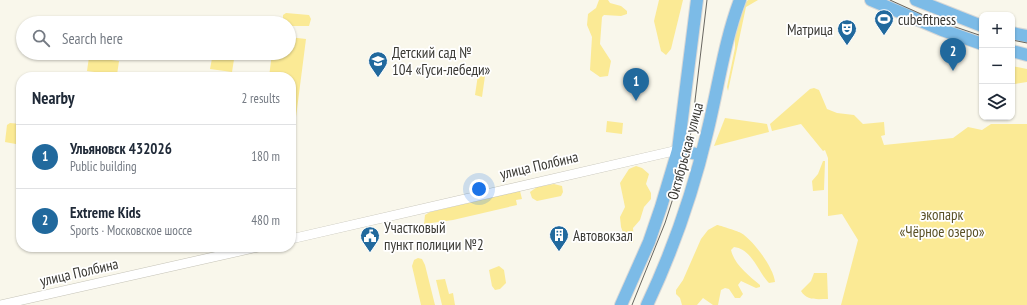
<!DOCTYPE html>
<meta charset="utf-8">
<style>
body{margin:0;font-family:"PT Sans Narrow",sans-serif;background:#f2f2f3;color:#1f2937}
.controls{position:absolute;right:12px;top:12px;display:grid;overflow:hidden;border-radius:8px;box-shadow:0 1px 3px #0004}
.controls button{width:36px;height:36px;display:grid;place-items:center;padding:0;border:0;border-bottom:1px solid #e0e1e3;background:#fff;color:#1f2937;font:20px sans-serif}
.you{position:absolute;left:479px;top:189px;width:14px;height:14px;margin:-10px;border:3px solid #fff;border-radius:50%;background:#1a73e8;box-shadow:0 0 0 6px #1a73e833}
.badge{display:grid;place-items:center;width:26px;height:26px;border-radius:50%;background:#21699d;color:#fff;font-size:13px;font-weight:700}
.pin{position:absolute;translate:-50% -33px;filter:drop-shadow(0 1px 2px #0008)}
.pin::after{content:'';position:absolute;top:21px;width:14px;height:12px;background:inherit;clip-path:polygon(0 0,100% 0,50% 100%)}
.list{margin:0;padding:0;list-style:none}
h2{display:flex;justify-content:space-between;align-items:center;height:52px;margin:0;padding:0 16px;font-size:17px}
h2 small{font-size:13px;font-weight:400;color:#747a83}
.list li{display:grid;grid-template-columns:26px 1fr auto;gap:12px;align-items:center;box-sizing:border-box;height:64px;padding:0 16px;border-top:1px solid #e0e1e3}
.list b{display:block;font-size:15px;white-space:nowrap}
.list p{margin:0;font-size:13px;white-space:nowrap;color:#747a83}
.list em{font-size:13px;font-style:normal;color:#747a83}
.icon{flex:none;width:22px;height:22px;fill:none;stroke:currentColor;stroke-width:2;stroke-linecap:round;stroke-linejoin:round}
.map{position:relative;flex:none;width:1027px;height:305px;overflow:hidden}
.search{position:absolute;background:#fff;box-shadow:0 1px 3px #0004;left:16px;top:16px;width:280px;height:44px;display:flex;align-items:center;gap:10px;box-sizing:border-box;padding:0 14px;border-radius:22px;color:#747a83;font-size:15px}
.panel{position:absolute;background:#fff;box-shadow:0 1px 3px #0004;left:16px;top:72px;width:280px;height:180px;border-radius:16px}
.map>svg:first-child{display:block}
.green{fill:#fbea95}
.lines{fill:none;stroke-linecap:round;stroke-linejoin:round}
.minor-casing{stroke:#c5c3b7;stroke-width:10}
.major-casing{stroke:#d8d8d7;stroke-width:14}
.minor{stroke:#fff;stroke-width:9}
.major{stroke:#7cbbe7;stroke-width:12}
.tram{stroke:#686660;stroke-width:1}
.labels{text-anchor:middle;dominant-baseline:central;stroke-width:3.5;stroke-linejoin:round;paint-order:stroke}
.poi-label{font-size:15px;fill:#3b3a35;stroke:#fff;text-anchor:start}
.street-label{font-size:15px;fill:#3b3a35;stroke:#fff}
.park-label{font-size:15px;fill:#5a5126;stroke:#fff}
</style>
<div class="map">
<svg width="1027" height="305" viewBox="0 0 1027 305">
<rect width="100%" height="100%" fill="#f9f7eb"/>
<!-- green -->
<g class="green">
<path d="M599,0H608L610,3L621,6L627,11V14L621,16L604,15L602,17L600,44L611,61L608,76L600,77L590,70L592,37L587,25L588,14L596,8Z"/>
<path d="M659,0H683L671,49L666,55L661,51L654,21Z"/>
<path d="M748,0H758L746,7L728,91L727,87L735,48V32L743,6Z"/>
<path d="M286,13L309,15L311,19L309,26H289V23H283V15Z"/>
<path d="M289,37L306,39L296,117L291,116V77H269L272,53H289Z"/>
<path d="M213,53H235L232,72L210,69Z"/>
<path d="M89,57L119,61L117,75L87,71Z"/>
<path d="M1012,66L1027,69V82L1015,84Z"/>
<path d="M479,68L486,69L482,97L475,95Z"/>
<path d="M814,88L819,90L827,109L837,113L854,115L863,124L884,122L885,135L881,136L884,145L953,138L968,127L982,130L991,124H1027V305H841L858,240L842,214L828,216V158L825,150L823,151L801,124L772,131L770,124L810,89Z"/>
<path d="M725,118L767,124L769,132L714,146Z"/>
<path d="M607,121L623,123L622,134L606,132Z"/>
<path d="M10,123L21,124V145L5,142L7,125Z"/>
<path d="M823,161H825L824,190L813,191L812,181L818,174Z"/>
<path d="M636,166L642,168L649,174L646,184L651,193V199L644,207L640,220L633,228L634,242L631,243L626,241L621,227L620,217L625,207L620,183L629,169Z"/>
<path d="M554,184L562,186L563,192L561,196L537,201L532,198L530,192L537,187Z"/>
<path d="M520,191L522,199L516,200L517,205L453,220L424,224L425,215L430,212Z"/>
<path d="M717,225C719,225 740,232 741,233C753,240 774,268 775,282L769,283C758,272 752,249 734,247L731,250C734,264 749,276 760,285V287L756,288L741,281L738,285L743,294L740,298H735L729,289L725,288L721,290L718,305H713L703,298L697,305H682L680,298L676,294V290L683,280L701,239L708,230Z"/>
<path d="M418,258L422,259L425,265L435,305H421L412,266L414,260Z"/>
<path d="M499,266L504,270L506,283L500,289L495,290L492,286L489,270Z"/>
<path d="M814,273H827L828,299C817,299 807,301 801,291L811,281Z"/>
<path d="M445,279L449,294L453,293L455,305H442L436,280Z"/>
</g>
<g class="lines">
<!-- minor casing -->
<g class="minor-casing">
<g id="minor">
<path d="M291,239L678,150"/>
<path d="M0,305L258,247"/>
</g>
</g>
<!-- major casing -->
<g class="major-casing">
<g id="major">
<path d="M871,0L942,30L982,44"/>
<path d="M916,0L982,26"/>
<path d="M1012,33L1027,36"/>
<path d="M1012,51L1027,55"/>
<path d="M678,150L701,155"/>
<path d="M621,305L649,242L661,207L678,150L697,0"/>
<path d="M647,305C673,250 693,192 707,133C718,89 724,42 740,0"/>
</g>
</g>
<!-- minor -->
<use href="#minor" class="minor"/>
<!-- major -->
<use href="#major" class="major"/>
<!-- tram -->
<g class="tram">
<path d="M890,0L932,19L982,36"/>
<path d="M1012,40L1027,43"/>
<path d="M632,305L665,223L687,155L692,126L707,0"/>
</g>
</g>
<!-- icons -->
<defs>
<g id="stadium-pin" transform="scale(1)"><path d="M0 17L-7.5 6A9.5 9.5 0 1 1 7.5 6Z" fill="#21699d" stroke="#fff"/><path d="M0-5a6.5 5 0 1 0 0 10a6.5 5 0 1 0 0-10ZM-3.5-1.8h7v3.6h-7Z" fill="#fff"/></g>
<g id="theatre-pin" transform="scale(1)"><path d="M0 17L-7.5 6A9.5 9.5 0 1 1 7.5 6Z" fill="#21699d" stroke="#fff"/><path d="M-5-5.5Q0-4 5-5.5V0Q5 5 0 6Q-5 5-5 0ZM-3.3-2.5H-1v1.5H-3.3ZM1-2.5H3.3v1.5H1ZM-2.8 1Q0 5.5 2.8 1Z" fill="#fff"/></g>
<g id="school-pin" transform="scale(1)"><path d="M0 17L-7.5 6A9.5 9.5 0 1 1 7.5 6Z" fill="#21699d" stroke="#fff"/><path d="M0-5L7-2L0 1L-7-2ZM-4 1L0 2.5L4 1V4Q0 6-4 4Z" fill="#fff"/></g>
<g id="building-pin" transform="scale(1)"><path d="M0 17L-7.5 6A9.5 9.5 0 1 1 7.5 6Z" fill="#21699d" stroke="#fff"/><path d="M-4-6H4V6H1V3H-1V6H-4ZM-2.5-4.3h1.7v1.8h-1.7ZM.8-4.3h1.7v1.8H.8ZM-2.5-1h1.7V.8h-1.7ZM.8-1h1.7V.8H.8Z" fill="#fff"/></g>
<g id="civic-pin" transform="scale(1)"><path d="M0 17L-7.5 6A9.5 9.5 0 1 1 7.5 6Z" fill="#21699d" stroke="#fff"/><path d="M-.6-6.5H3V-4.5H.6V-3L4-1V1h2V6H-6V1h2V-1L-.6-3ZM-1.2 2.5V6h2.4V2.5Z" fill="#fff"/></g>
</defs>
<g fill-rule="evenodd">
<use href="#stadium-pin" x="884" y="19"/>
<use href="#theatre-pin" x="847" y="29"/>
<use href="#school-pin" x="378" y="61"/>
<use href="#building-pin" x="559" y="235"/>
<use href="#civic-pin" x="370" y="236"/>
</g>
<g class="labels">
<!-- poi labels -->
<g class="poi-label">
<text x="898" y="19">cubefitness</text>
<text x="833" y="29" text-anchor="end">Матрица</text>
<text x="392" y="52">Детский сад №<tspan x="392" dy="17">104 «Гуси-лебеди»</tspan></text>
<text x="384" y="227">Участковый<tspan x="384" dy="17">пункт полиции №2</tspan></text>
<text x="573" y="235">Автовокзал</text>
</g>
<!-- street labels -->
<g class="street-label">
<text transform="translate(685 151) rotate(-75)">Октябрьская улица</text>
<text transform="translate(539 165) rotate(-13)">улица Полбина</text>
<text transform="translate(79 272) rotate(-13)">улица Полбина</text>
</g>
<!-- park labels -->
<g class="park-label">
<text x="942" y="214">экопарк<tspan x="942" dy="17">«Чёрное озеро»</tspan></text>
</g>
</g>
</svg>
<div class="controls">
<button>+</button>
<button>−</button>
<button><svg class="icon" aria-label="layers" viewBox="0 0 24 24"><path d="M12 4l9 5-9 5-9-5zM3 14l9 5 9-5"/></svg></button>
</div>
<div class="you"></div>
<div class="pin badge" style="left:636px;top:101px">1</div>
<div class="pin badge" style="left:953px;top:71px">2</div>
<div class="search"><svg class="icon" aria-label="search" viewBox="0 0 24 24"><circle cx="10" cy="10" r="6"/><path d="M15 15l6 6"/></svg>Search here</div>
<section class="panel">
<h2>Nearby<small>2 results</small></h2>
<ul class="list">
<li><span class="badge">1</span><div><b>Ульяновск 432026</b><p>Public building</p></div><em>180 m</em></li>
<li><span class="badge">2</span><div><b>Extreme Kids</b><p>Sports · Московское шоссе</p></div><em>480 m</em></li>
</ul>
</section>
</div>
